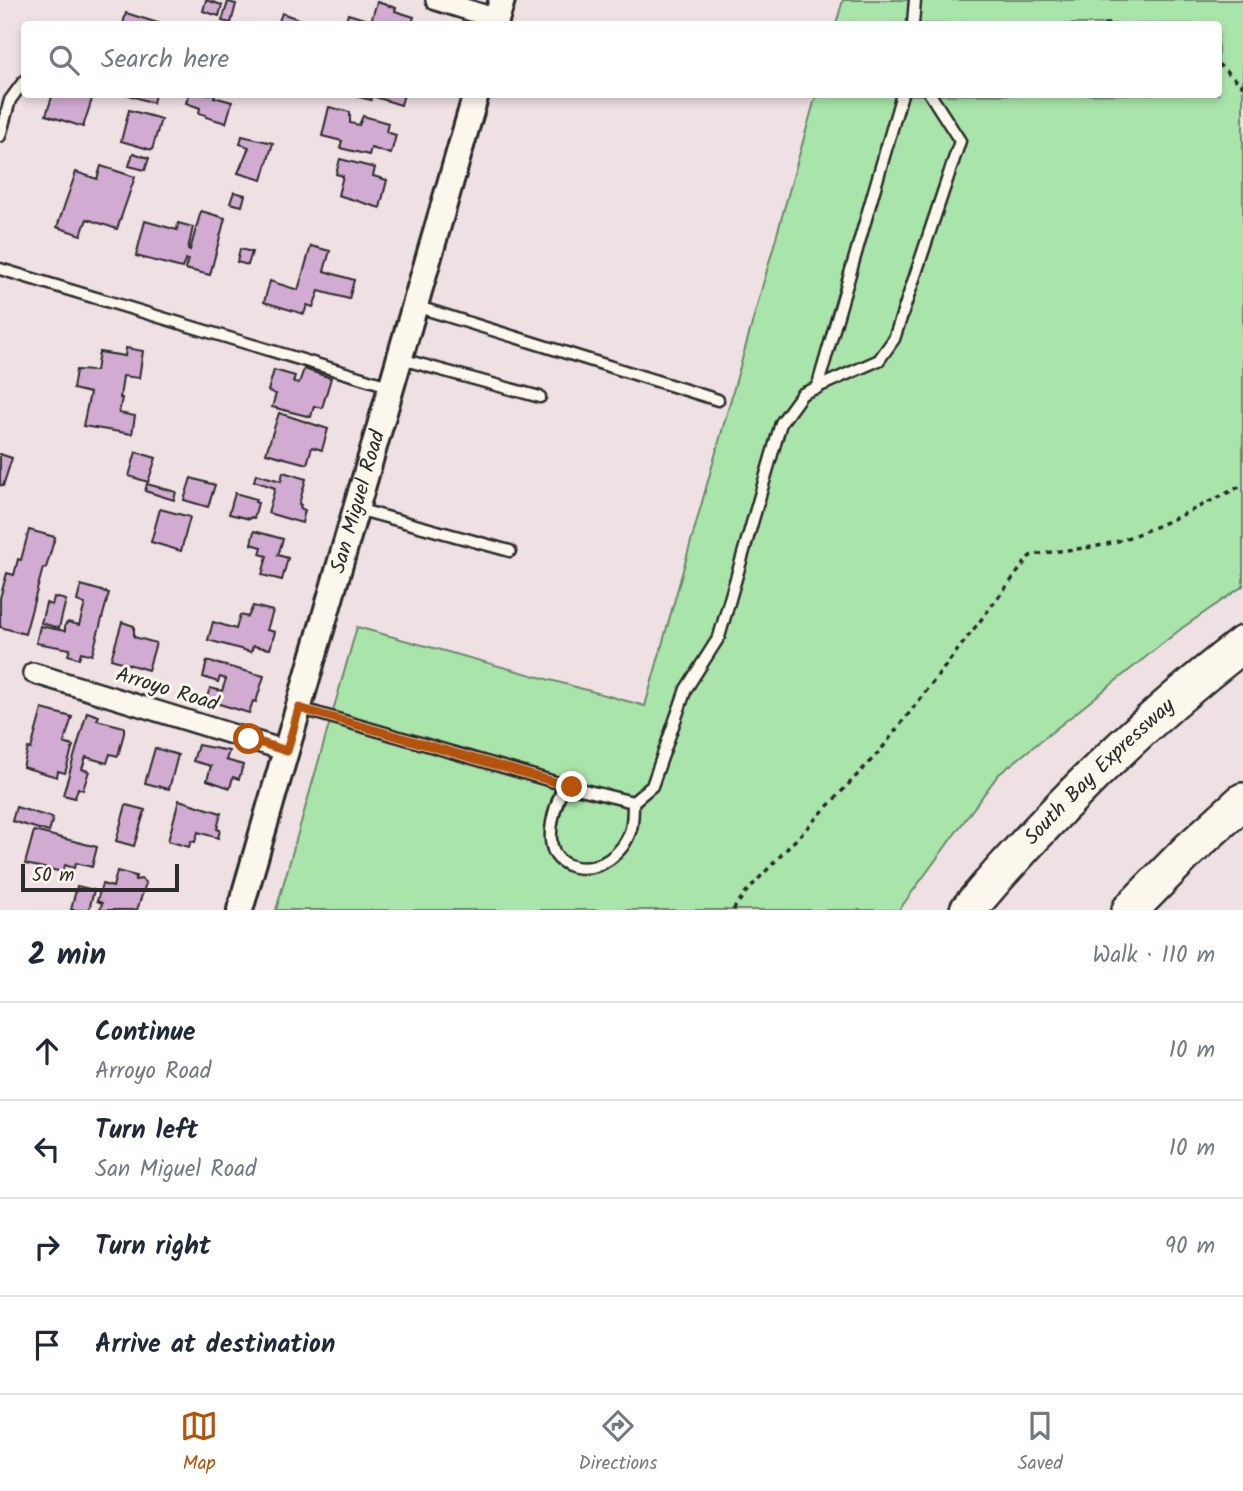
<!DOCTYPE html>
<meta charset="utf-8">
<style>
body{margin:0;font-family:Kalam,sans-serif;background:#f2f2f3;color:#1f2937}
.scale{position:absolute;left:21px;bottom:18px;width:158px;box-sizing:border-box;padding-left:7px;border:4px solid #2b2b2b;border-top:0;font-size:19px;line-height:24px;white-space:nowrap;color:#2b2b2b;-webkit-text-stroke:5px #fbf7ec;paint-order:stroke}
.stop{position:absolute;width:21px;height:21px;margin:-16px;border:5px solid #b45309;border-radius:50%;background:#fff}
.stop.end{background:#b45309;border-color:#fff;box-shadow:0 2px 7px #0008}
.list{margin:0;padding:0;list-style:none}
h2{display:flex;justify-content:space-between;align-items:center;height:91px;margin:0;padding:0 28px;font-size:30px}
h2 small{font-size:23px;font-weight:400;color:#747a83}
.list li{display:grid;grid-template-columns:46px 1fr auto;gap:21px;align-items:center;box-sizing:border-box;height:98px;padding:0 28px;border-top:2px solid #e0e1e3}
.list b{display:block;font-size:26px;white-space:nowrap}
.list p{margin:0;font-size:23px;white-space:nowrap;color:#747a83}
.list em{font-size:23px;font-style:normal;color:#747a83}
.icon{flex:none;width:38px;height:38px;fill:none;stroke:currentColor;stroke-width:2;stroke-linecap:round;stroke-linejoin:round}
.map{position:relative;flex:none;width:1243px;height:910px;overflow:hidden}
.search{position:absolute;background:#fff;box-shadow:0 4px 10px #0003;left:21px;right:21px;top:21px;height:77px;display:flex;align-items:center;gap:18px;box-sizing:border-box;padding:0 24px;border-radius:7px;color:#747a83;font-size:26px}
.sheet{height:483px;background:#fff}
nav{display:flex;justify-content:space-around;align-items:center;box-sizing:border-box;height:98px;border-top:2px solid #e0e1e3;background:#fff;font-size:19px;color:#747a83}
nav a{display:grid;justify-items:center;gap:4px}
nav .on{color:#b45309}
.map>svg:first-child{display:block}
.green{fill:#a9e5ab;stroke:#6a886b;stroke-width:2}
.building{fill:#d2abd2;stroke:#2b2b2b;stroke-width:2}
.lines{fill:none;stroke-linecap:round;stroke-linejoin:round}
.service-casing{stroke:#2b2b2b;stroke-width:15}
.minor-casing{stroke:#2b2b2b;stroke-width:24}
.tertiary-casing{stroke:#2b2b2b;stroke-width:30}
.motorway-casing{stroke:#2b2b2b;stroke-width:40}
.path{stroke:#2b2b2b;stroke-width:3.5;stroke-dasharray:5 5;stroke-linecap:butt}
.service{stroke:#fbf7ec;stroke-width:10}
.minor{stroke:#fbf7ec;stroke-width:19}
.tertiary{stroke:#fbf7ec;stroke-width:24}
.motorway{stroke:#fbf7ec;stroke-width:35}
.route{stroke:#b45309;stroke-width:9}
.labels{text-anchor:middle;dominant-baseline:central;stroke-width:6;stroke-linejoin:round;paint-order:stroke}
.street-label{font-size:21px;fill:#2b2b2b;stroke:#fbf7ec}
</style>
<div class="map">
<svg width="1243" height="910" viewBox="0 0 1243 910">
<rect width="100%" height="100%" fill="#efe0e4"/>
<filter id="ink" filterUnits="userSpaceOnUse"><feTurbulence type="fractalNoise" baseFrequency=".0143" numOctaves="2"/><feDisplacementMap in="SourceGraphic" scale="14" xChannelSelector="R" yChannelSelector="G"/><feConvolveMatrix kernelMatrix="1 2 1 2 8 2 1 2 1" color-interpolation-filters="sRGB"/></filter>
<g filter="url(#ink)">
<!-- green -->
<path class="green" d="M843,0H1243V586L1182,628L998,775L899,910H276L357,627L645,706L816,95L1218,94V24H836Z"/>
<!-- building -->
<g class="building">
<path d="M206,0L222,5L219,16L203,11Z"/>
<path d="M228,2L236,4L231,23L222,21Z"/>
<path d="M377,2L396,8L395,11L414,17L412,23L417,24H345L348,14L371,21Z"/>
<path d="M126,13L161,24H123Z"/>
<path d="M282,13L303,21L302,24H278Z"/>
<path d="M53,94H76L92,99L83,127L46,115Z"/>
<path d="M126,94H155L153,103Z"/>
<path d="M189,94H215L214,97L232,102L226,123L206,117V115L199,113L200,108L186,103Z"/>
<path d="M347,94H404L401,105L372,96L371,100Z"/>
<path d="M329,107L350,112V123L359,125L363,116L388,123L386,132L396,135L391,154L371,148L369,155L340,148L342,141L322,136Z"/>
<path d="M129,110L161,119L152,150L121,141Z"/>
<path d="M242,136L273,143L262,180L238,173L249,147L240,144Z"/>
<path d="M133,153L149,158L145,170L129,166Z"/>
<path d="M340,159L375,168L373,176L387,180L380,208L338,195L343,176L336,174Z"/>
<path d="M101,166L135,177L117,229L87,219L81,235L57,227L76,172L97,179Z"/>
<path d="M234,192L245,195L242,206L230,203Z"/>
<path d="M201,211L225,218L210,275L185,269L188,260L186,259L182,268L136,256L145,221L177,230L178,223L193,227L188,249L190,250Z"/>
<path d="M311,246L330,251L324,271L354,280L349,299L319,291L313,307L307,305L304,314L264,302L270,281L298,290Z"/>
<path d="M240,249L252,252L248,265L237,262Z"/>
<path d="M126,348L143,351L139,378L123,376L120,398H122L119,413L135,416L132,434L83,426L90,393L73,389L76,370L96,371L99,352L125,356Z"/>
<path d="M304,369L331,378L322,408L314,406L311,417L272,407L276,394L268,391L274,370L295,376L293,382L299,383Z"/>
<path d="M279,413L328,429L322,450L312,447L307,464L266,453Z"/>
<path d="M136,452L156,458L148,482L129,476Z"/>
<path d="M0,454L12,458L3,486L0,485Z"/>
<path d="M283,472L306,479L299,504L301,505L300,508L305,510L302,523L268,513L275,488L254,481L256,474L281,481Z"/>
<path d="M191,478L215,485L208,507L184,500Z"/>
<path d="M147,484L176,492L174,500L145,491Z"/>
<path d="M235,493L256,499L255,502L258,503L254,518L251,517L250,519L229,514Z"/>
<path d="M160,509L190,517L181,551L151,542Z"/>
<path d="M29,530L55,537L46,568H43L25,634L0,627V598L7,573L14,575L18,559L21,560Z"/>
<path d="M254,531L283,539L278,555L288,558L282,580L262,575L267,556L260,554L262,547L251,544Z"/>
<path d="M81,585L109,593L92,655L81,652L79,659L68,655L70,649L36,643L40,626L65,631V625L68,622L79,625L85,604L77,601Z"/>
<path d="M54,597L66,600L59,628L41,623L46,603L52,605Z"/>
<path d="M253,606L273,611L267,630L275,632L270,649L253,646L251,652L208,640L213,622L236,629L240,615L248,617Z"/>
<path d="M122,622L134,626V637L156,643L148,670L111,659Z"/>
<path d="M207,661L264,676L256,702L253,701L249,713L206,700L210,688L222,691L226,679L220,677L218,682L203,677Z"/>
<path d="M42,709L72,717L64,743L73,746L65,773L58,771L57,777L23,767L28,748L31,749Z"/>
<path d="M87,712L99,716L97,720L124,727V733L118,756L110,754L107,763L86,757L82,769L89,771L83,790L78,788L75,798L63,795Z"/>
<path d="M198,745L229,751L226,760L243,765L239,779L233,777L230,788L207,780L211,766L193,761Z"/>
<path d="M155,748L178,755L169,789L145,783Z"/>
<path d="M179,800L221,813L217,829L220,830L218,838L198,832L195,842L191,841L189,847L168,841Z"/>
<path d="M126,805L145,810L134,846L116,841Z"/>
<path d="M16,807L53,818L49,832L12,821Z"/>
<path d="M34,831L97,847L92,867L76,863L74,868L65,865L63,872L25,864Z"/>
<path d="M117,871L136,876L135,880L141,879L146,883L137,910H100L102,903L97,901L102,884L113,887Z"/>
<path d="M77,886L94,890L89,910H71Z"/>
</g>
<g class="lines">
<!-- service casing -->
<g class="service-casing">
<g id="service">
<path d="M913,24L915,0"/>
<path d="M0,136L10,100L24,81"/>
<path d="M0,269L392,387"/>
<path d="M415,306L718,400"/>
<path d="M401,359L540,397"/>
<path d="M817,388L902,94"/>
<path d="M357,509L510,551"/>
<path d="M299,708L572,787L633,802L652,786L686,689L719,637L781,423L802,394L879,360L894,339L960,141L930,94"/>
<path d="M564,784C557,802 545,833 554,852C558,861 566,865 575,867C600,872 624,853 631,829C633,820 633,810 633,802"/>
</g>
</g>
<!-- minor casing -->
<g class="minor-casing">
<g id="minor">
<path d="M436,0L497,19"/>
<path d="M33,673L287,751"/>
</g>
</g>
<!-- tertiary casing -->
<g class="tertiary-casing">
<g id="tertiary">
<path d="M495,24L502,0"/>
<path id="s1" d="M240,910L476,94"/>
</g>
</g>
<!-- motorway casing -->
<g class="motorway-casing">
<g id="motorway">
<path id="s2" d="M968,910C1050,813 1142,722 1243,644"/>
<path d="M1130,910L1189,850L1243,801"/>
</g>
</g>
<!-- path -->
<g class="path">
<path d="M1104,24H1110"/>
<path d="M1218,64L1243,86"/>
<path d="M733,910L746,892L880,751L1030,556C1058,549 1088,550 1115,542C1160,527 1201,506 1243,485"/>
</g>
<!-- service -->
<use href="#service" class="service"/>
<!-- minor -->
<use href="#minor" class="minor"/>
<!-- tertiary -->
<use href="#tertiary" class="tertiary"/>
<!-- motorway -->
<use href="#motorway" class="motorway"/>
</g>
</g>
<g class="lines" filter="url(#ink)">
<!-- route -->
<path class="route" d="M249,739L287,751L299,708L572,787"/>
</g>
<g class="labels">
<!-- street labels -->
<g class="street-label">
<text stroke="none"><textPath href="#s1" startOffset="425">San Miguel Road</textPath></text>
<text transform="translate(167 690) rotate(17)">Arroyo Road</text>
<text stroke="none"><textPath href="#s2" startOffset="191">South Bay Expressway</textPath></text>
</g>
</g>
</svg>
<div class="scale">50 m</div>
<div class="stop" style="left:249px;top:739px"></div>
<div class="stop end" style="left:572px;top:787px"></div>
<div class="search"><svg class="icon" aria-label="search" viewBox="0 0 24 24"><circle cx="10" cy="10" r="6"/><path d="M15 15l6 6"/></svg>Search here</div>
</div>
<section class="sheet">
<h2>2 min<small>Walk · 110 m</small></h2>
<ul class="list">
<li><svg class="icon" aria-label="ahead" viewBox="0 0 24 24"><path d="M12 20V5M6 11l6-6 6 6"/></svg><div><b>Continue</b><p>Arroyo Road</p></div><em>10 m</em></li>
<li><svg class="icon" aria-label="left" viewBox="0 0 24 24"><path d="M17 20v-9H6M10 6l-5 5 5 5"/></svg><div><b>Turn left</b><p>San Miguel Road</p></div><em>10 m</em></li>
<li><svg class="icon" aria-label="right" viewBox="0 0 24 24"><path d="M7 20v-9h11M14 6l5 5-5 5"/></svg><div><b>Turn right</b></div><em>90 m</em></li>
<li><svg class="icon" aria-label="arrive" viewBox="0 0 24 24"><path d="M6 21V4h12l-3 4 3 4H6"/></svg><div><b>Arrive at destination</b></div></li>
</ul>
</section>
<nav>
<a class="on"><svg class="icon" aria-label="map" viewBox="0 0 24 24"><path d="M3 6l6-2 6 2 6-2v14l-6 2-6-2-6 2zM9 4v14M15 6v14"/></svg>Map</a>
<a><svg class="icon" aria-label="directions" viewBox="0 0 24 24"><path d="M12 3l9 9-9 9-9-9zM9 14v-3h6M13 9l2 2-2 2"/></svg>Directions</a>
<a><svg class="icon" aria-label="saved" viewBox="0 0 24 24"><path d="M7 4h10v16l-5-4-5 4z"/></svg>Saved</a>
</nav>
